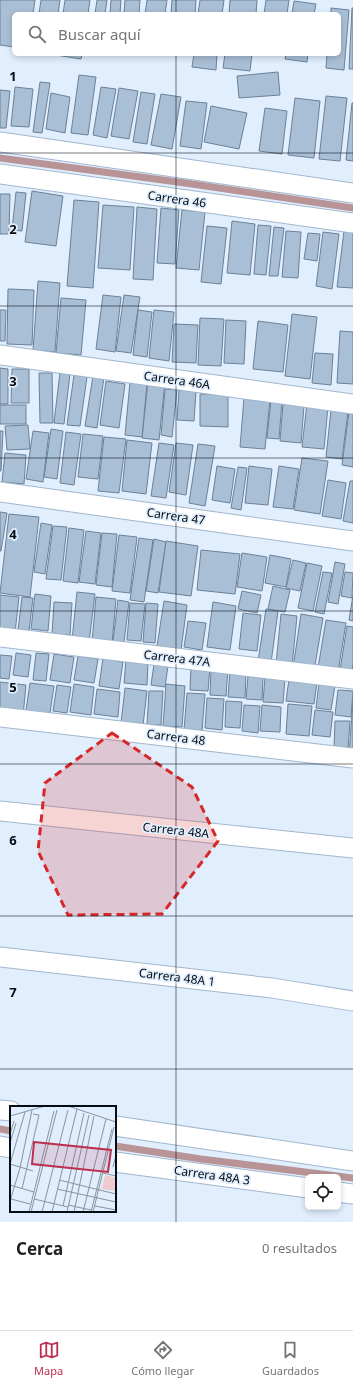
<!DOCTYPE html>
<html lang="es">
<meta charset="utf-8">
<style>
body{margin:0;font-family:"Noto Sans",sans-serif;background:#f2f2f2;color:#202124}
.controls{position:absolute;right:12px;bottom:12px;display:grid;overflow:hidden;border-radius:6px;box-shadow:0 2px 6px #0003}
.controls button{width:36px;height:36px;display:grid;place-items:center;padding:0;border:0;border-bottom:1px solid #e0e0e0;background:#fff;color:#202124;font:20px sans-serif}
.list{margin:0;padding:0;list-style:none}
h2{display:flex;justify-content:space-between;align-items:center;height:52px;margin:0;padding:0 16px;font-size:17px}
h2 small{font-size:13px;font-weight:400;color:#757577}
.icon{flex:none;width:22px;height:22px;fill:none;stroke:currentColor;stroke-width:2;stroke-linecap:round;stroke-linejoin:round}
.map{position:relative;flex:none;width:353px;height:1222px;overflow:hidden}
.search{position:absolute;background:#fff;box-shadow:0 2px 6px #0003;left:12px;right:12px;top:12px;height:44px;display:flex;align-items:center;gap:10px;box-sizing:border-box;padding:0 14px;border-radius:6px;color:#757577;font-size:15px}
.sheet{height:108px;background:#fff}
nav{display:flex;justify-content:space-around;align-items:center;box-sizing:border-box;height:56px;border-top:1px solid #e0e0e0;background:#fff;font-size:11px;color:#757577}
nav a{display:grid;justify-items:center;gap:2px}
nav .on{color:#be2e4f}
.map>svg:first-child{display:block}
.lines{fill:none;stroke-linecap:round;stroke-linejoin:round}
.stream{stroke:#b99497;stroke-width:7}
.building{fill:#a9bfd6;stroke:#6c8197}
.minor-casing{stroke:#a1b7ce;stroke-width:21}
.minor{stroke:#fff;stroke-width:19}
.marked{fill:#d62828;fill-opacity:0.2;stroke:#d62828;stroke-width:3;stroke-dasharray:8 5;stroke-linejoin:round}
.grid{fill:none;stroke:#050c13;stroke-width:1;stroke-opacity:0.55}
.labels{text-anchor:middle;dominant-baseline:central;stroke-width:3.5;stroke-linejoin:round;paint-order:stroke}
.street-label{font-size:12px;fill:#050c13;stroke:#e0eefd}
.inset-road{fill:none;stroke:#88949f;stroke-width:1}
.view{fill:#be2e4f;fill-opacity:0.15;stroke:#be2e4f;stroke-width:2}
.inset-edge{fill:none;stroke:#050c13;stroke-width:2}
.grid-label{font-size:13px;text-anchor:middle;font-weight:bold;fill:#050c13;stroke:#e0eefd;stroke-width:3.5;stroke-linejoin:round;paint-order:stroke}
</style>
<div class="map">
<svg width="353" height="1222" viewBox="0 0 353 1222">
<rect width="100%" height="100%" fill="#e0eefd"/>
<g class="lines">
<!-- stream -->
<g class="stream">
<path d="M0,158L192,184L353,208"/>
<path d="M0,1129L11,1131"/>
<path d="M115,1146L201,1159L353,1178"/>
</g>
</g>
<!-- building -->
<g class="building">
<path d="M0,0H35L33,14H14V47L0,45Z"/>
<path d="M41,0H60L58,14H39Z"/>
<path d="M65,0H90L88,14H63Z"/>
<path d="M97,0H107L105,14H95Z"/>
<path d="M111,0H121L120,14H110Z"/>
<path d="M125,0H140L139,14H124Z"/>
<path d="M147,0H167L165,14H145Z"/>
<path d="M172,0H196L195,14H171Z"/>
<path d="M200,0H224L222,14H198Z"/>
<path d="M230,0H257L256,14H229Z"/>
<path d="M266,0H289L287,14H264Z"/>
<path d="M294,1L316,4L314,14H292Z"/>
<path d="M331,8L349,10L344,70L326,68L327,54H339V14H331Z"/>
<path d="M352,8H353V69H349Z"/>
<path d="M56,54H82L81,59L56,55Z"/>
<path d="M194,54H217L216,70L192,67Z"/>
<path d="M225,54H252L250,71L223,68Z"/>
<path d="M286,54H308L307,62L285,59Z"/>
<path d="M278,72L280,95L239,98L237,76Z"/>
<path d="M79,75L96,77L88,135L71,133Z"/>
<path d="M40,82L50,83L42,133L33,132Z"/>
<path d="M15,87L33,89L29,127L11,126Z"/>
<path d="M101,87L116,89L107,138L93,135Z"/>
<path d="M119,88L138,91L129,139L111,136Z"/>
<path d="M0,90L10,91L6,128H0Z"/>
<path d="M141,92L155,94L147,144L133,142Z"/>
<path d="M51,93L70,97L65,133L46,129Z"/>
<path d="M161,94L181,97L172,149L151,145Z"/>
<path d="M326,96L347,98L340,161L319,159Z"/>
<path d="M295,98L320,101L314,158L288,155Z"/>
<path d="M186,101L207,103L201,149L180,146Z"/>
<path d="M352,103H353V161L346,160Z"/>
<path d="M211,106L247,113L239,149L204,142Z"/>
<path d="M265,108L287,111L282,154L259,151Z"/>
<path d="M32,191L63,196L56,246L25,242Z"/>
<path d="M16,192L26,193L22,231L12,230Z"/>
<path d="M0,194H10L9,234H0Z"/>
<path d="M74,200L99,202L93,288L67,286Z"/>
<path d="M103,205L134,207L130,270L98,268Z"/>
<path d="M137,207L157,209L153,280L133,279Z"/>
<path d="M161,208L179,210L175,264L157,263Z"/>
<path d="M182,210L205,212L199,270L176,268Z"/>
<path d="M232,221L255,224L250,275L227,273Z"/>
<path d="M258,225L271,226L266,275L254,274Z"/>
<path d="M207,226L227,228L221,284L201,282Z"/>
<path d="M274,227L284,228L278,276H269Z"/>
<path d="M286,231L301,232L298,278L282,277Z"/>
<path d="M344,231L353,232V288L337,287Z"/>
<path d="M323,232L339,234L332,289L316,286Z"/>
<path d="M308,233L320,234L317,261L304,259Z"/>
<path d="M38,281L60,283L55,352L33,350Z"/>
<path d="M8,289L34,290L32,345L7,344Z"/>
<path d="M103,295L121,297L115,352L96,349Z"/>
<path d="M124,295L140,297L131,353L116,351Z"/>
<path d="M61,298L86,300L81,355L56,353Z"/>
<path d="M0,310H6L5,341H0Z"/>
<path d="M138,310L152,312L147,357L133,355Z"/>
<path d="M154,310L174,312L169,361L149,358Z"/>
<path d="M292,314L317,317L310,379L285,376Z"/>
<path d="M200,318L224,319L221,366L198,365Z"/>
<path d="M226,320L246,321L244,364L224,363Z"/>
<path d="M258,321L288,325L283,372L253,369Z"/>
<path d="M174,324L198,325L196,363L172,362Z"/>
<path d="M340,331L353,332V384L337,383Z"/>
<path d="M315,353L333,354L331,385L312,383Z"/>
<path d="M0,368L8,369V404H0Z"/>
<path d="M12,369H29V403H11Z"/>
<path d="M60,372L70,374L64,424L54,423Z"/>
<path d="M39,373H52L53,423H40Z"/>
<path d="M74,375L87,377L80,426L67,425Z"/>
<path d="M93,376L104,377L97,428L85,426Z"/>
<path d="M106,381L125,384L119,428L100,425Z"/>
<path d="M148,381L165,382L159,440L142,438Z"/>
<path d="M130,382L147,384L142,437L125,435Z"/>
<path d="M165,389L177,390L172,437L161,435Z"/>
<path d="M179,390L196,391L194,421L177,420Z"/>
<path d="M200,394H228V427L200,426Z"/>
<path d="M244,398L270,400L265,449L240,447Z"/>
<path d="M271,400L282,401L279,439L267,438Z"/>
<path d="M307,403L328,406L324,449L302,447Z"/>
<path d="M283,404L304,406L301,443L280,441Z"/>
<rect x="0" y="405" width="26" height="19"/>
<path d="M331,410L348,412L342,459L326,457Z"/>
<path d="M349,412H353V467L342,465Z"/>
<path d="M28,425L30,449L7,450L5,426Z"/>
<path d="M51,429L63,431L57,479L44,477Z"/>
<path d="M0,431H3L1,471H0Z"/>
<path d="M33,431L49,433L43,482L26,479Z"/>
<path d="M66,432L81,434L74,485L60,483Z"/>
<path d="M83,434L103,436L98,479L78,477Z"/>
<path d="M104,437L126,439L119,493L98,491Z"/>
<path d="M127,440L152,443L146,494L122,491Z"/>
<path d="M159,443L174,445L166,498L151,496Z"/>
<path d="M176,443L193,445L186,495L169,492Z"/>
<path d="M198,444L215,446L205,506L189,503Z"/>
<path d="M5,453L26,455L24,484L2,482Z"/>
<path d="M302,458L328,461L320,514L294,510Z"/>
<path d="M217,466L235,469L230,503L212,500Z"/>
<path d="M249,466L272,469L268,505L245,503Z"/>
<path d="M279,466L299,469L293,509L273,507Z"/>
<path d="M238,467L247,468L241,510L231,508Z"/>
<path d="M328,480L346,483L341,519L322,516Z"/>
<path d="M350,481H353V523L343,521Z"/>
<path d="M0,512L7,513L1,551H0Z"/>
<path d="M9,514L39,517L30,597L0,593Z"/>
<path d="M41,523L52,525L45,574L34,572Z"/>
<path d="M53,526L67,527L61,580L46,579Z"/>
<path d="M69,528L84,530L78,583L63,581Z"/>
<path d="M86,531L101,533L95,584L79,582Z"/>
<path d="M102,533L117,534L112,587L96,585Z"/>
<path d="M119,535L137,537L130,593L112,591Z"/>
<path d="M139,538L153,540L144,602L130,600Z"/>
<path d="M154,539L166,542L158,593L146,591Z"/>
<path d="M166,541L198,546L191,596L159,592Z"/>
<path d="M201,550L240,554L235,594L197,590Z"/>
<path d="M242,553L267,557L262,591L237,587Z"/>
<path d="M270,555L291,559L286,587L265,583Z"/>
<path d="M293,560L306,563L300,591L286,588Z"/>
<path d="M335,562L345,564L338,604L328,602Z"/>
<path d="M307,563L322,566L313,611L298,608Z"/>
<path d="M323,572L332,573L324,614L315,612Z"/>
<path d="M345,572L353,573L352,598L341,596Z"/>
<path d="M273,586L290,590L285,612L268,609Z"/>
<path d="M242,591L261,595L257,613L238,609Z"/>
<path d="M77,592L95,594L89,642L72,640Z"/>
<path d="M35,594L51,596L48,631L31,629Z"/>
<path d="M0,595L19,597L15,633L0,631Z"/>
<path d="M353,595V621L349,620Z"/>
<path d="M22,597L33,598L29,631L18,630Z"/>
<path d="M96,597L116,599L112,644L92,642Z"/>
<path d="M118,600L129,602L123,650L112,649Z"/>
<path d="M164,601L187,605L181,650L157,646Z"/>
<path d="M54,602L72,603L70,635L52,634Z"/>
<path d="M213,602L236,606L230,650L207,647Z"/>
<path d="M130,603L145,604L141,641L127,640Z"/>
<path d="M146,603L158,604L155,643L143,642Z"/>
<path d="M266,609L278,611L271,663L258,661Z"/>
<path d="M243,613L261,615L257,651L239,649Z"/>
<path d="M281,614L297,616L292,666L276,664Z"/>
<path d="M301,614L323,618L314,671L293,668Z"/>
<path d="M326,620L346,623L338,672L318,668Z"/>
<path d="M188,621L206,623L202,650L184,647Z"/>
<path d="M347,626L353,627V663L352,672L340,670Z"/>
<path d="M16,653L31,655L28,677L13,675Z"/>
<path d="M36,653L49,654L46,681L33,680Z"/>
<path d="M54,654L74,657L70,683L50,680Z"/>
<path d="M0,655L12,656L9,679L0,678Z"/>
<path d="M78,656L98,659L94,683L74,680Z"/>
<path d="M103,658L123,662L119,689L99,686Z"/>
<path d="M126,660L148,663L147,685L124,683Z"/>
<path d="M154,664L168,666L165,687L151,685Z"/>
<path d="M191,665L210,666L208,691L190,690Z"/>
<path d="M211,668L228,669L226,696L210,695Z"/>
<path d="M230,670L246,671L245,698L228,697Z"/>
<path d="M248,676L263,677L262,700L246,699Z"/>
<path d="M265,677L285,678L283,703L263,702Z"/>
<path d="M289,679L317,682L314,704L286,701Z"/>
<path d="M0,682L26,685L23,716L0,714Z"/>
<path d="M30,683L54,686L49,720L25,717Z"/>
<path d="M319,683L335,685L331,710L316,708Z"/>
<path d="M74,684L94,687L91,715L70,712Z"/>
<path d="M166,684L185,686L182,727L163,726Z"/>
<path d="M57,685L71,687L67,713L53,711Z"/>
<path d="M125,688L147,691L143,725L121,723Z"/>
<path d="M97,689L120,692L118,717L94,714Z"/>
<path d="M338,690L353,691L351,717L335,715Z"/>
<path d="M149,691H163L161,725H147Z"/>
<path d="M187,693L205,694L202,731L184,730Z"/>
<path d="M207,698L224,699L222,730L205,728Z"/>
<path d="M353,700V755H349Z"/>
<path d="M226,701L242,702L240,728L225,727Z"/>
<path d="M288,704L312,706L309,736L286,734Z"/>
<path d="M244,705L260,706L258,733L242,731Z"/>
<path d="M262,705L281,707L280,732L260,731Z"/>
<path d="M315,710L333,712L330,737L312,735Z"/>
<path d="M335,721H350L348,749L334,748Z"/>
</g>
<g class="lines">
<!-- minor casing -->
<g class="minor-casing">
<g id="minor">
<path d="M0,142L353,193"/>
<path d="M0,174L353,223"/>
<path d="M0,355L353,404"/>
<path d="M0,492L353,541"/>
<path d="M0,637L353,679"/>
<path d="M0,717L353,758"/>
<path d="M0,811L353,848"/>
<path d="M0,957L272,988L353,1001"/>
<path d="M0,1110L11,1111"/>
<path d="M115,1126L353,1161"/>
<path d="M0,1146L11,1148"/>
<path d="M115,1162L308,1188"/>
<path d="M338,1192L353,1194"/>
</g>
</g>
<!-- minor -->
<use href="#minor" class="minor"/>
</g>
<!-- marked area -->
<path class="marked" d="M112,733L192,787L218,841L162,914L68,915L38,851L45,783Z"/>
<!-- grid -->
<path class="grid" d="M176,0V14M176,54V1222M0,153H353M0,306H353M0,458H353M0,611H353M0,764H353M0,916H353M0,1069H353"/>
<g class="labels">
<!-- street labels -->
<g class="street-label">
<text transform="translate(177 199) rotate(8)">Carrera 46</text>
<text transform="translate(177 380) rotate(8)">Carrera 46A</text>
<text transform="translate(176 516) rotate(8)">Carrera 47</text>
<text transform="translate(177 658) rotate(7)">Carrera 47A</text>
<text transform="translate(176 737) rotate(7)">Carrera 48</text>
<text transform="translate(176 830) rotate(6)">Carrera 48A</text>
<text transform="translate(177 977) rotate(7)">Carrera 48A 1</text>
<text transform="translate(212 1175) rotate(8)">Carrera 48A 3</text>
</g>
</g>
<!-- overview -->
<g transform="translate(10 1106)">
<rect width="106" height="106" fill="#e0eefd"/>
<path d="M95,69L106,72V85L92,83Z" fill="#eecbcd"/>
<path class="inset-road" d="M58,0L106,16M0,10L35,0M0,28L4,15M0,37L6,17M0,58L15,6M0,58L23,65M103,61L106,49M93,67L106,70M49,74L106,88M0,79L24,86M12,83L29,9L23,8M47,83L106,96M1,93L20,98M24,93L58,101M0,95L10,62L22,4M58,99L81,104M53,100L74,7M85,100L106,104M19,106L44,5M21,106L47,4M32,106L58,4M42,106L67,3M57,106L79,9M64,106L84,10M73,106L96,13M81,106L102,23M83,106L104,21"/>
<path class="view" d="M24,36L101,44L98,66L22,58Z"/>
<rect width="106" height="106" class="inset-edge"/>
</g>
<g class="grid-label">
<text x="13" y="81">1</text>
<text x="13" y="234">2</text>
<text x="13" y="386">3</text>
<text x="13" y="539">4</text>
<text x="13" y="692">5</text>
<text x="13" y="845">6</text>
<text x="13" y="997">7</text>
</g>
</svg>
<div class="controls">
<button><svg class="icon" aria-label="locate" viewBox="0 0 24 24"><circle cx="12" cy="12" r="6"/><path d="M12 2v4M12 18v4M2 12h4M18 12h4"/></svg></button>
</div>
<div class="search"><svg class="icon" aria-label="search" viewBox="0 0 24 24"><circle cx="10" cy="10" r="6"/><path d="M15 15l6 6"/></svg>Buscar aquí</div>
</div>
<section class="sheet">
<h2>Cerca<small>0 resultados</small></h2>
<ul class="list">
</ul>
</section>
<nav>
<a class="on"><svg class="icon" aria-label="map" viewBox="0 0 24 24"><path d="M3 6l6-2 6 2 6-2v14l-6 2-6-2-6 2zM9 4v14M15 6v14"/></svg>Mapa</a>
<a><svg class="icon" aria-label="directions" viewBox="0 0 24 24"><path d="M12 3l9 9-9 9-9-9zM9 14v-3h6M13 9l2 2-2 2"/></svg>Cómo llegar</a>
<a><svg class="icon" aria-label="saved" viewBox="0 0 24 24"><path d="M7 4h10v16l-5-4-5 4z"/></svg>Guardados</a>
</nav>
